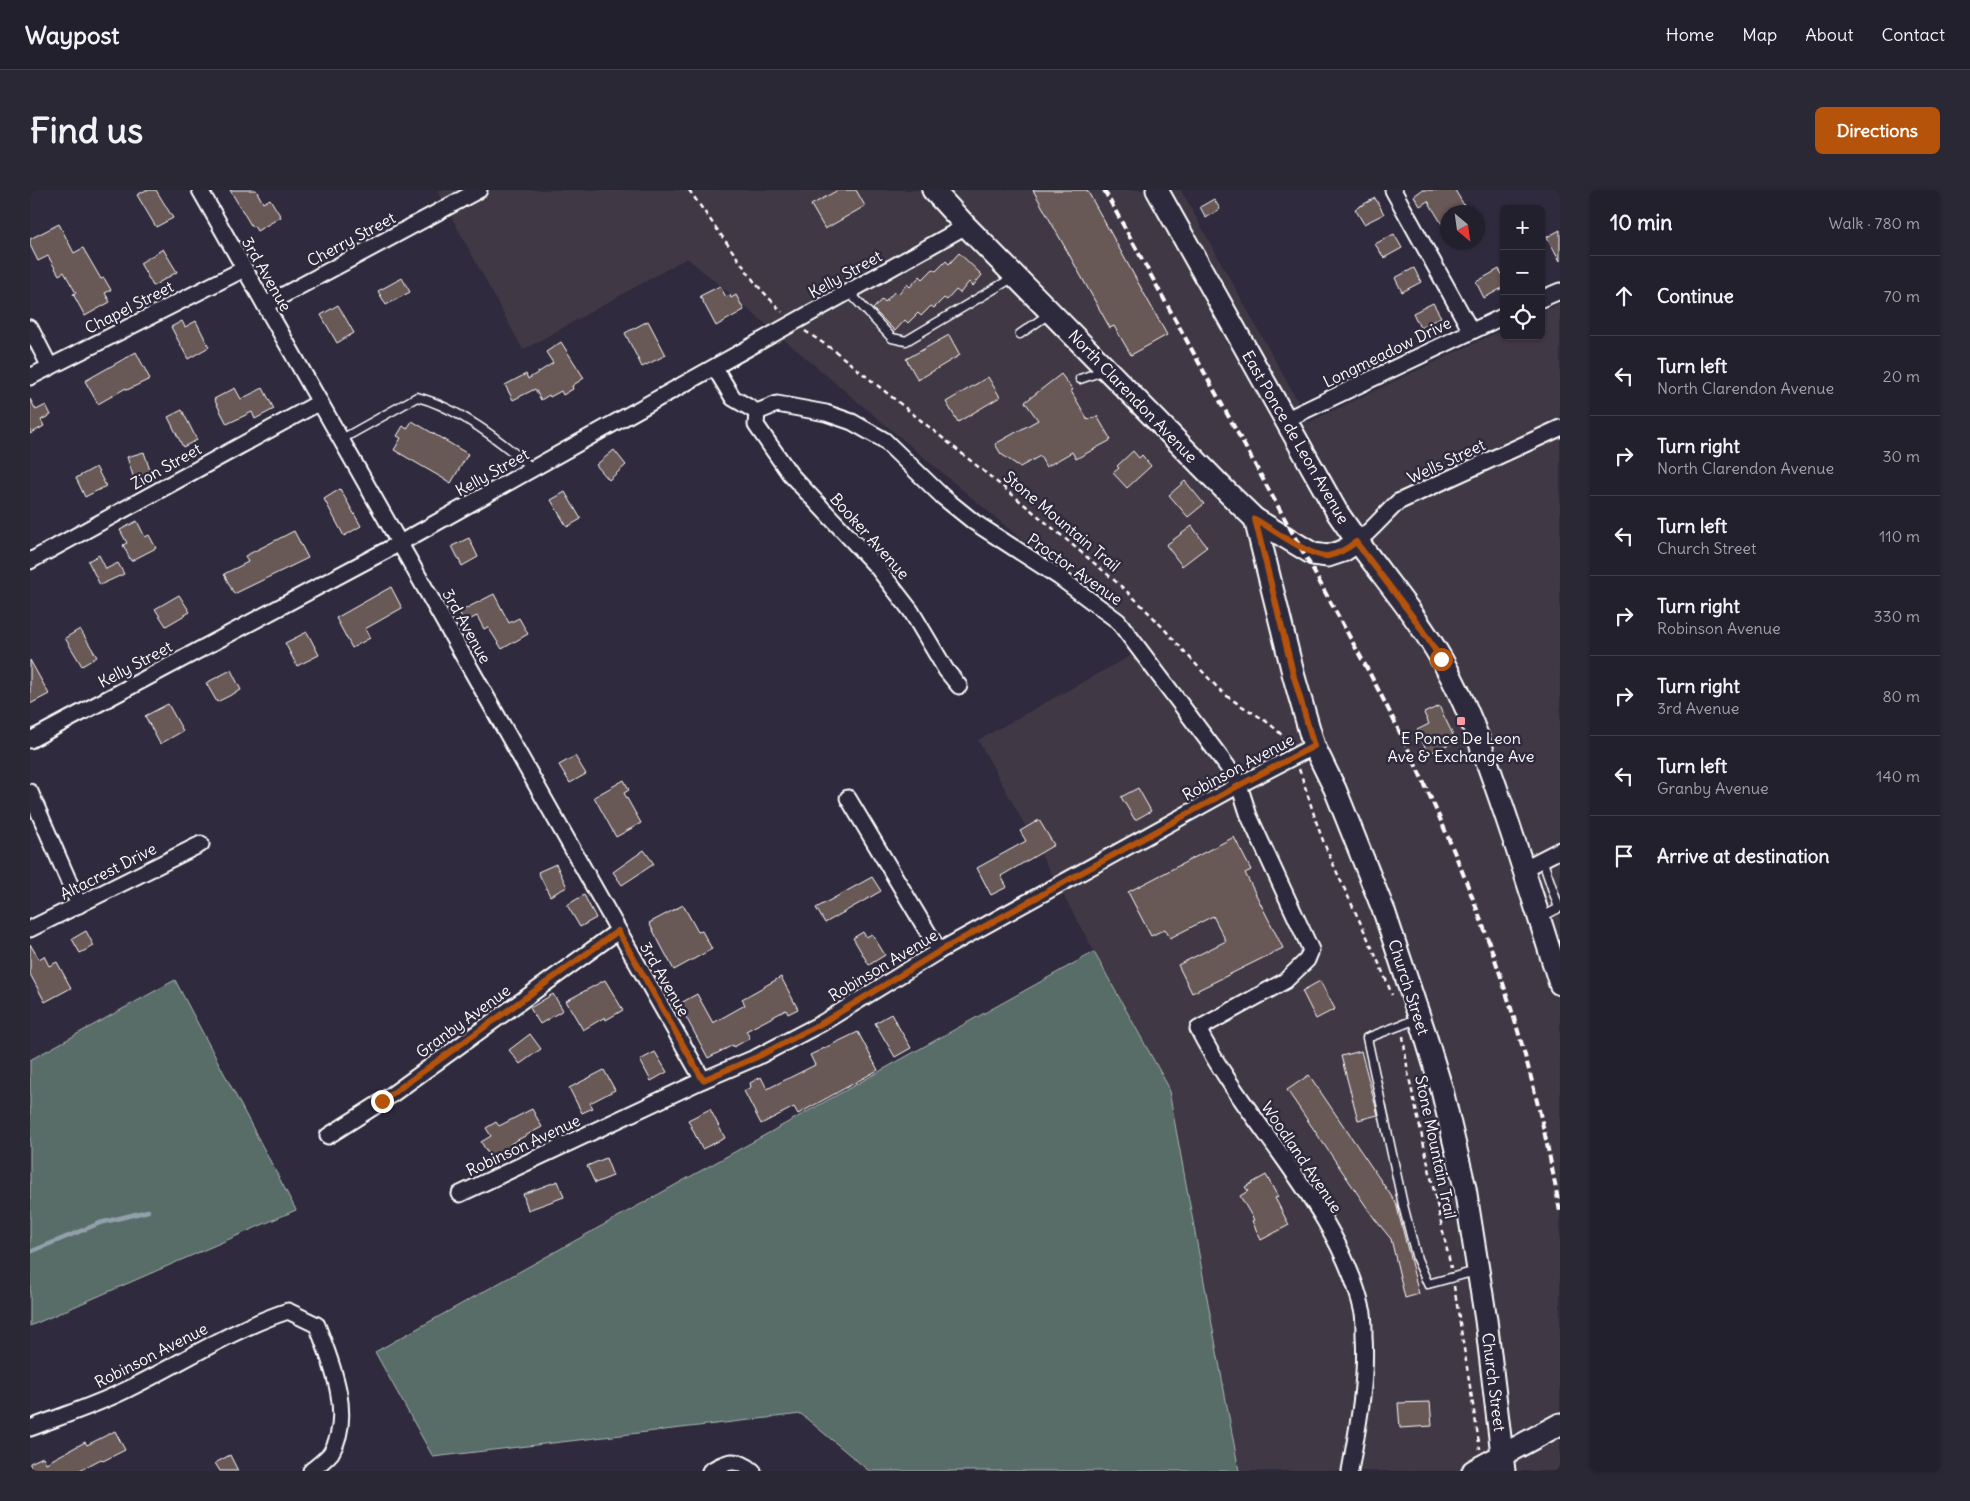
<!DOCTYPE html>
<meta charset="utf-8">
<style>
body{margin:0;font-family:Delius,sans-serif;background:#2b2836;color:#f1f3f6}
.controls{position:absolute;right:15px;top:15px;display:grid;overflow:hidden;border-radius:8px;box-shadow:0 1px 4px #0004}
.controls button{width:45px;height:45px;display:grid;place-items:center;padding:0;border:0;border-bottom:1px solid #403e4a;background:#23202e;color:#f1f3f6;font:25px sans-serif}
.compass{position:absolute;left:1410px;top:15px;width:45px;height:45px;border-radius:50%;background:#23202e;box-shadow:0 1px 4px #0004;rotate:151deg}
.stop{position:absolute;width:15px;height:15px;margin:-11px;border:4px solid #b45309;border-radius:50%;background:#fff}
.stop.end{background:#b45309;border-color:#fff;box-shadow:0 1px 5px #0008}
.list{margin:0;padding:0;list-style:none}
h2{display:flex;justify-content:space-between;align-items:center;height:65px;margin:0;padding:0 20px;font-size:21px}
h2 small{font-size:16px;font-weight:400;color:#a3a3aa}
.list li{display:grid;grid-template-columns:32px 1fr auto;gap:15px;align-items:center;box-sizing:border-box;height:80px;padding:0 20px;border-top:1px solid #403e4a}
.list b{display:block;font-size:19px;white-space:nowrap}
.list p{margin:0;font-size:16px;white-space:nowrap;color:#a3a3aa}
.list em{font-size:16px;font-style:normal;color:#a3a3aa}
.icon{flex:none;width:28px;height:28px;fill:none;stroke:currentColor;stroke-width:2;stroke-linecap:round;stroke-linejoin:round}
.map{position:relative;flex:none;width:1530px;height:1281px;overflow:hidden;border-radius:8px}
header{display:flex;align-items:center;gap:30px;box-sizing:border-box;height:70px;padding:0 25px;background:#23202e;border-bottom:1px solid #403e4a}
header strong{font-size:24px}
nav{display:flex;gap:28px;margin-inline-start:auto;font-size:18px}
.intro{display:flex;align-items:center;justify-content:space-between;box-sizing:border-box;height:120px;padding:0 30px}
h1{margin:0;font-size:35px}
.button{padding:12px 22px;border-radius:8px;background:#b45309;color:#fff;font-size:18px;font-weight:700}
main{display:flex;gap:30px;padding:0 30px}
aside{flex:1;background:#23202e;border-radius:8px;box-shadow:0 1px 4px #0004}
.map>svg:first-child{display:block}
.built{fill:#403845}
.green{fill:#586d67;stroke:#acb6b3}
.lines{fill:none;stroke-linecap:round;stroke-linejoin:round}
.stream{stroke:#92a0ac;stroke-width:4.5}
.building{fill:#685957;stroke:#fff}
.lane-casing{stroke:#fff;stroke-width:11}
.street-casing{stroke:#fff;stroke-width:19}
.secondary-casing{stroke:#fff;stroke-width:25}
.path{stroke:#fff;stroke-width:2.5;stroke-dasharray:5 4;stroke-linecap:butt}
.lane{stroke:#2f2a3d;stroke-width:8}
.street{stroke:#2f2a3d;stroke-width:15}
.secondary{stroke:#2f2a3d;stroke-width:21}
.rail{stroke:#fff;stroke-width:4;stroke-dasharray:8 4;stroke-linecap:butt}
.route{stroke:#b45309;stroke-width:6}
.poi-dot{fill:#ff9aa2;stroke:#2f2a3d;stroke-width:2}
.labels{text-anchor:middle;dominant-baseline:central;stroke-width:5;stroke-linejoin:round;paint-order:stroke}
.street-label{font-size:16px;fill:#fff;stroke:#2f2a3d}
.poi-label{font-size:16px;fill:#fff;stroke:#2f2a3d}
</style>
<header>
<strong>Waypost</strong>
<nav><a>Home</a><a>Map</a><a>About</a><a>Contact</a></nav>
</header>
<div class="intro"><h1>Find us</h1><a class="button">Directions</a></div>
<main>
<div class="map">
<svg width="1530" height="1281" viewBox="0 0 1530 1281">
<rect width="100%" height="100%" fill="#2f2a3d"/>
<filter id="ink" filterUnits="userSpaceOnUse"><feTurbulence type="fractalNoise" baseFrequency=".02" numOctaves="2"/><feDisplacementMap in="SourceGraphic" scale="10" xChannelSelector="R" yChannelSelector="G"/><feConvolveMatrix kernelMatrix="1 2 1 2 8 2 1 2 1" color-interpolation-filters="sRGB"/></filter>
<g filter="url(#ink)">
<!-- built -->
<path class="built" d="M407,0H1151L1279,232L1474,139V146H1511V122L1530,113V1281H1209L1138,896L948,550L1118,456L657,68L493,160Z"/>
<!-- green -->
<g class="green">
<path d="M1064,762L1138,896L1209,1281H839L771,1224L403,1267L345,1162Z"/>
<path d="M145,790L266,1020L0,1136V870Z"/>
</g>
<g class="lines">
<!-- stream -->
<path class="stream" d="M0,1062L70,1033L118,1021"/>
</g>
<!-- building -->
<g class="building">
<path d="M116,0H126L143,28L126,37L107,5Z"/>
<path d="M200,0H226L233,13L240,9L251,27L227,41L224,36L222,37Z"/>
<path d="M808,0H826L835,16L795,39L781,15Z"/>
<path d="M1003,0H1057L1137,145L1101,165L1084,136L1080,138Z"/>
<path d="M1392,0H1425L1438,22H1418V44L1398,11L1390,16L1384,6Z"/>
<path d="M1345,8L1354,24L1334,34L1325,19Z"/>
<path d="M1184,9L1190,19L1176,28L1170,17Z"/>
<path d="M29,34L44,63L53,58L71,89L74,88L81,100L75,103L80,112L55,126L43,104L46,103L34,82L29,85L18,66L8,71L0,55V49Z"/>
<path d="M1530,40V71L1517,47Z"/>
<path d="M1364,44L1372,58L1354,68L1345,54Z"/>
<path d="M133,59L147,82L123,96L110,73Z"/>
<path d="M929,63L952,85L943,96L939,92L930,103L926,100L917,110L914,108L904,118L901,116L891,126L888,123L878,133L875,130L865,141L843,119L852,109L855,112L865,101L868,104L877,94L880,97L890,86L893,89L903,79L906,81L916,71L919,74Z"/>
<path d="M1384,78L1391,92L1372,102L1365,88Z"/>
<path d="M1469,79L1474,88V97L1454,108L1446,92Z"/>
<path d="M372,88L380,102L356,115L348,101Z"/>
<path d="M690,96L696,107L700,105L701,108L706,105L714,120L686,136L670,106Z"/>
<path d="M1403,113L1411,127L1390,138L1383,123Z"/>
<path d="M308,115L324,143L307,153L291,125Z"/>
<path d="M152,131L155,137L166,131L179,157L158,169L141,137Z"/>
<path d="M618,131L636,165L612,177L595,143Z"/>
<path d="M919,145L930,165L888,190L876,169Z"/>
<path d="M531,152L554,188L542,196L543,199L533,205L531,201L520,207L519,205L511,210L505,199L483,210L475,195L496,184L498,189L523,173L516,162Z"/>
<path d="M106,162L120,189L97,200L96,198L68,214L55,191Z"/>
<path d="M1031,184L1043,200L1041,201L1058,230L1067,226L1081,250L1046,269L1042,262L1016,277L1010,266L990,277L971,264L965,254L1008,230L995,212Z"/>
<path d="M958,187L970,207L928,232L916,212Z"/>
<path d="M205,198L211,209L233,198L244,219L225,229L222,222L197,234L184,209Z"/>
<path d="M0,209L6,220L16,215L21,225L11,230L14,236L0,244Z"/>
<path d="M152,220L167,250L153,257L138,227Z"/>
<path d="M382,231L438,264L421,293L364,260L371,248L367,246L373,236L377,239Z"/>
<path d="M584,260L596,275L579,290L566,275Z"/>
<path d="M1103,261L1109,268L1112,265L1121,276L1097,298L1083,283L1089,278L1087,276Z"/>
<path d="M114,262L123,290L106,295L97,267Z"/>
<path d="M66,277L76,296L55,307L46,288Z"/>
<path d="M1155,291L1174,314L1158,327L1139,305Z"/>
<path d="M310,299L331,336L314,346L294,309Z"/>
<path d="M535,302L551,329L537,337L521,310Z"/>
<path d="M107,331L115,347L119,345L126,358L101,371L93,355L97,353L90,340Z"/>
<path d="M1162,336L1177,357L1152,376L1136,355Z"/>
<path d="M264,341L278,368L204,404L194,384L218,372L215,366Z"/>
<path d="M439,348L448,367L432,376L422,356Z"/>
<path d="M69,365L76,379L88,373L94,384L70,395L58,371Z"/>
<path d="M361,397L372,418L335,439L340,448L322,458L306,428Z"/>
<path d="M464,404L479,433L489,428L498,444L472,459L458,437L454,439L447,426L435,432L429,422Z"/>
<path d="M149,405L160,422L136,436L125,419Z"/>
<path d="M50,439L67,467L52,476L35,448Z"/>
<path d="M277,442L289,465L267,476L255,453Z"/>
<path d="M0,470L19,504L0,514Z"/>
<path d="M201,480L211,500L187,512L176,493Z"/>
<path d="M138,514L153,541L130,554L115,526Z"/>
<path d="M1409,516L1426,551L1398,564L1387,540L1399,534L1394,523Z"/>
<path d="M545,566L556,584L540,593L529,575Z"/>
<path d="M594,590L599,600L594,603L611,633L586,647L564,607Z"/>
<path d="M1108,598L1121,621L1105,630L1091,607Z"/>
<path d="M1009,630L1024,655L971,686L977,697L961,705L947,678L996,651L990,641Z"/>
<path d="M1204,647L1221,680L1215,683L1253,758L1162,803L1148,775L1196,751L1183,726L1140,748L1135,739L1121,746L1098,702Z"/>
<path d="M614,660L624,674L592,695L583,682Z"/>
<path d="M526,674L537,697L520,706L508,682Z"/>
<path d="M842,687L851,701L795,733L786,718Z"/>
<path d="M554,705L566,728L550,737L537,715Z"/>
<path d="M653,715L668,742L672,741L682,759L644,780L619,733Z"/>
<path d="M56,741L64,756L50,763L42,749Z"/>
<path d="M833,742L836,747L842,744L855,765L839,775L823,748Z"/>
<path d="M0,754L9,769L14,766L19,776L27,772L41,798L15,812L0,784Z"/>
<path d="M751,787L768,819L758,824L756,820L716,841L720,848L704,857L703,855L678,868L649,814L667,804L683,833L715,815L712,809Z"/>
<path d="M575,790L593,820L576,830L575,827L553,840L536,811Z"/>
<path d="M1290,791L1305,819L1286,829L1272,801Z"/>
<path d="M523,804L533,820L510,834L500,818Z"/>
<path d="M861,824L881,858L865,867L845,833Z"/>
<path d="M828,842L848,880L768,924L764,917L731,934L714,901L721,897L720,893L731,887L737,899L785,875L780,865Z"/>
<path d="M500,844L511,859L490,874L479,860Z"/>
<path d="M1331,861L1348,925L1328,930L1311,866Z"/>
<path d="M625,862L637,882L621,891L610,870Z"/>
<path d="M574,880L585,900L560,913L563,918L552,923L539,898Z"/>
<path d="M1279,885L1366,1013L1389,1104L1375,1108L1361,1049L1344,1028L1257,900Z"/>
<path d="M502,919L512,937L480,954L482,958L462,970L451,952L461,946L456,938L466,932L469,936Z"/>
<path d="M680,919L695,948L672,959L658,930Z"/>
<path d="M576,968L583,986L565,993L557,976Z"/>
<path d="M1236,985L1248,1007L1245,1008L1259,1035L1231,1050L1222,1031L1224,1030L1210,1006L1218,1001L1215,997Z"/>
<path d="M528,991L534,1007L498,1020L493,1004Z"/>
<path d="M1400,1212L1402,1236L1370,1238L1368,1213Z"/>
<path d="M85,1241L95,1260L73,1271L71,1269L48,1281H0V1273L13,1267L16,1273L55,1252L57,1255Z"/>
<path d="M200,1265L208,1281H190L185,1273Z"/>
</g>
<g class="lines">
<!-- lane casing -->
<g class="lane-casing">
<g id="lane">
<path d="M819,102L862,148L876,151L984,87"/>
<path d="M990,144L1019,124"/>
<path d="M1050,189L1075,180"/>
<path d="M312,249L387,207C429,218 471,251 503,279"/>
<path d="M1512,727L1529,718L1512,669"/>
<path d="M1387,829L1337,848L1373,1015L1387,1069L1398,1094L1446,1081"/>
</g>
</g>
<!-- street casing -->
<g class="street-casing">
<g id="street">
<path d="M170,0L673,890"/>
<path d="M1363,0L1441,141"/>
<path d="M1511,109L1530,101"/>
<path d="M235,115L449,0"/>
<path d="M0,138L20,177"/>
<path d="M685,178L703,208L727,222L747,214L796,223L822,232L854,250L913,307L944,332L1029,387L1088,431L1197,576L1209,595L1219,626L1281,760L1277,770L1255,791L1168,839C1216,934 1309,1016 1333,1123C1334,1130 1334,1138 1334,1146C1337,1191 1328,1236 1320,1281"/>
<path d="M0,187L214,79"/>
<path d="M727,222L726,235L760,284L847,377L881,421L916,480L929,496"/>
<path d="M1255,230L1474,126"/>
<path d="M1327,352C1342,340 1354,325 1368,312L1530,238"/>
<path d="M0,371L290,212"/>
<path d="M0,550L370,353L936,36"/>
<path d="M0,602L49,715"/>
<path d="M818,608L909,761"/>
<path d="M1495,678L1530,660"/>
<path d="M0,739L171,654"/>
<path d="M298,946L353,911L588,741"/>
<path d="M430,1004L673,890L727,867L792,833L909,761L1209,595L1284,556"/>
<path d="M0,1238C32,1226 66,1215 96,1200C150,1174 200,1140 258,1121L287,1135C301,1172 324,1225 301,1263C296,1269 287,1276 281,1281"/>
<path d="M680,1281C698,1271 706,1267 723,1281"/>
</g>
</g>
<!-- secondary casing -->
<g class="secondary-casing">
<g id="secondary">
<path d="M903,0L936,36L1198,303L1225,329L1283,364L1298,366L1313,361L1327,352"/>
<path d="M1127,0L1307,322C1340,372 1382,418 1412,470C1436,512 1452,557 1468,603C1490,666 1510,730 1530,794"/>
<path d="M1225,329L1264,487L1284,556L1305,599L1355,724L1394,841L1412,900L1435,998L1456,1130L1474,1281"/>
<path d="M1443,1281L1530,1234"/>
</g>
</g>
<!-- path -->
<g class="path">
<path d="M659,0L726,94L752,122"/>
<path d="M775,141L805,161C885,226 966,290 1045,357C1061,371 1078,384 1094,399C1128,429 1156,465 1188,498C1208,519 1242,527 1258,554"/>
<path d="M1269,579C1280,609 1287,640 1301,669C1321,715 1344,758 1362,805"/>
<path d="M1373,846L1378,883L1421,1078"/>
<path d="M1424,1096L1450,1259"/>
</g>
<!-- lane -->
<use href="#lane" class="lane"/>
<!-- street -->
<use href="#street" class="street"/>
<!-- secondary -->
<use href="#secondary" class="secondary"/>
<!-- rail -->
<path class="rail" d="M1074,0L1339,482C1429,652 1498,832 1530,1022"/>
</g>
</g>
<g class="lines" filter="url(#ink)">
<!-- route -->
<path class="route" d="M352,911L588,741L673,890L727,867L792,833L910,761L1208,596L1284,556L1264,487L1225,329C1241,338 1281,368 1298,366C1309,364 1318,358 1326,352L1386,431L1411,469"/>
</g>
<!-- markers -->
<rect class="poi-dot" x="1426" y="526" width="10" height="10" rx="2.5"/>
<g class="labels">
<!-- street labels -->
<g class="street-label">
<text transform="translate(321 49) rotate(-28)">Cherry Street</text>
<text transform="translate(237 84) rotate(60)">3rd Avenue</text>
<text transform="translate(815 84) rotate(-29)">Kelly Street</text>
<text transform="translate(99 117) rotate(-27)">Chapel Street</text>
<text transform="translate(1357 162) rotate(-26)">Longmeadow Drive</text>
<text transform="translate(1103 206) rotate(46)">North Clarendon Avenue</text>
<text transform="translate(1266 247) rotate(60)">East Ponce de Leon Avenue</text>
<text transform="translate(1416 271) rotate(-25)">Wells Street</text>
<text transform="translate(136 276) rotate(-29)">Zion Street</text>
<text transform="translate(462 282) rotate(-29)">Kelly Street</text>
<text transform="translate(1032 331) rotate(40)">Stone Mountain Trail</text>
<text transform="translate(840 346) rotate(48)">Booker Avenue</text>
<text transform="translate(1045 379) rotate(35)">Proctor Avenue</text>
<text transform="translate(437 436) rotate(61)">3rd Avenue</text>
<text transform="translate(105 474) rotate(-28)">Kelly Street</text>
<text transform="translate(1208 577) rotate(-28)">Robinson Avenue</text>
<text transform="translate(78 681) rotate(-27)">Altacrest Drive</text>
<text transform="translate(853 775) rotate(-31)">Robinson Avenue</text>
<text transform="translate(635 789) rotate(60)">3rd Avenue</text>
<text transform="translate(1379 797) rotate(72)">Church Street</text>
<text transform="translate(433 831) rotate(-36)">Granby Avenue</text>
<text transform="translate(493 955) rotate(-25)">Robinson Avenue</text>
<text transform="translate(1406 957) rotate(78)">Stone Mountain Trail</text>
<text transform="translate(1272 967) rotate(56)">Woodland Avenue</text>
<text transform="translate(121 1165) rotate(-27)">Robinson Avenue</text>
<text transform="translate(1464 1192) rotate(83)">Church Street</text>
</g>
<!-- poi labels -->
<g class="poi-label">
<text x="1431" y="548">E Ponce De Leon<tspan x="1431" dy="18">Ave &amp; Exchange Ave</tspan></text>
</g>
</g>
</svg>
<div class="controls">
<button>+</button>
<button>−</button>
<button><svg class="icon" aria-label="locate" viewBox="0 0 24 24"><circle cx="12" cy="12" r="6"/><path d="M12 2v4M12 18v4M2 12h4M18 12h4"/></svg></button>
</div>
<svg class="compass" viewBox="-18 -18 36 36"><path d="M0-13l5 13h-10z" fill="#e53935"/><path d="M0 13l5-13h-10z" fill="#a3a3aa"/></svg>
<div class="stop" style="left:1411px;top:469px"></div>
<div class="stop end" style="left:352px;top:911px"></div>
</div>
<aside>
<h2>10 min<small>Walk · 780 m</small></h2>
<ul class="list">
<li><svg class="icon" aria-label="ahead" viewBox="0 0 24 24"><path d="M12 20V5M6 11l6-6 6 6"/></svg><div><b>Continue</b></div><em>70 m</em></li>
<li><svg class="icon" aria-label="left" viewBox="0 0 24 24"><path d="M17 20v-9H6M10 6l-5 5 5 5"/></svg><div><b>Turn left</b><p>North Clarendon Avenue</p></div><em>20 m</em></li>
<li><svg class="icon" aria-label="right" viewBox="0 0 24 24"><path d="M7 20v-9h11M14 6l5 5-5 5"/></svg><div><b>Turn right</b><p>North Clarendon Avenue</p></div><em>30 m</em></li>
<li><svg class="icon" aria-label="left" viewBox="0 0 24 24"><path d="M17 20v-9H6M10 6l-5 5 5 5"/></svg><div><b>Turn left</b><p>Church Street</p></div><em>110 m</em></li>
<li><svg class="icon" aria-label="right" viewBox="0 0 24 24"><path d="M7 20v-9h11M14 6l5 5-5 5"/></svg><div><b>Turn right</b><p>Robinson Avenue</p></div><em>330 m</em></li>
<li><svg class="icon" aria-label="right" viewBox="0 0 24 24"><path d="M7 20v-9h11M14 6l5 5-5 5"/></svg><div><b>Turn right</b><p>3rd Avenue</p></div><em>80 m</em></li>
<li><svg class="icon" aria-label="left" viewBox="0 0 24 24"><path d="M17 20v-9H6M10 6l-5 5 5 5"/></svg><div><b>Turn left</b><p>Granby Avenue</p></div><em>140 m</em></li>
<li><svg class="icon" aria-label="arrive" viewBox="0 0 24 24"><path d="M6 21V4h12l-3 4 3 4H6"/></svg><div><b>Arrive at destination</b></div></li>
</ul>
</aside>
</main>
